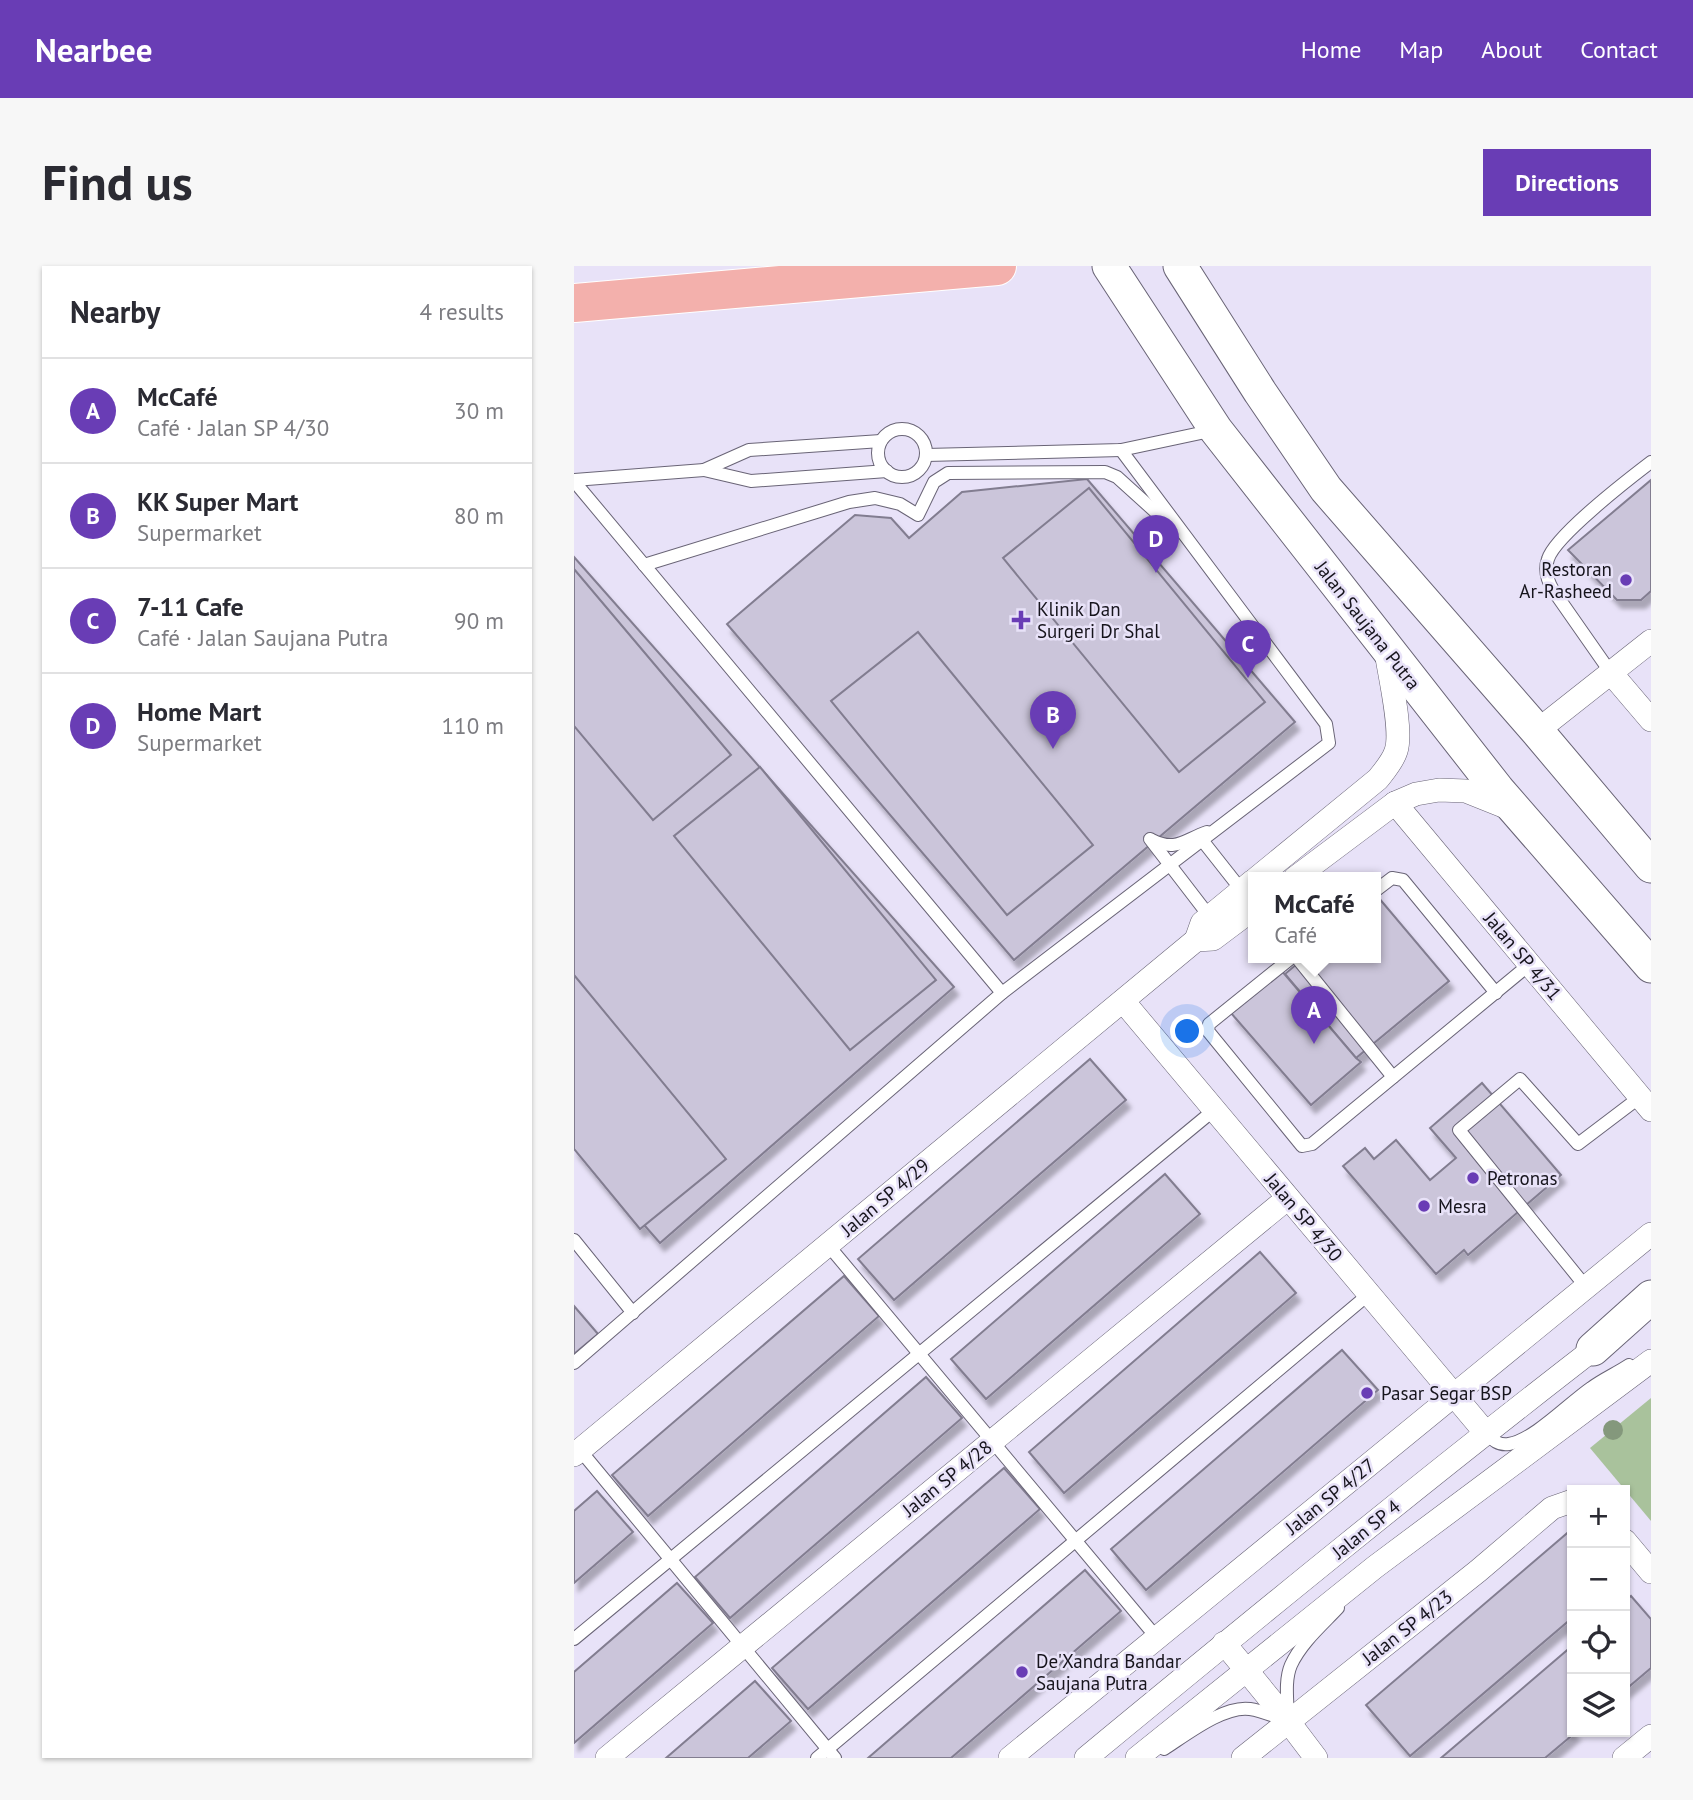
<!DOCTYPE html>
<meta charset="utf-8">
<style>
body{margin:0;font-family:"PT Sans",sans-serif;background:#f7f7f7;color:#2b2b33}
.controls{position:absolute;right:21px;bottom:21px;display:grid;overflow:hidden;border-radius:0px;box-shadow:0 2px 5px #0004}
.controls button{width:63px;height:63px;display:grid;place-items:center;padding:0;border:0;border-bottom:2px solid #e1e1e2;background:#fff;color:#2b2b33;font:35px sans-serif}
.you{position:absolute;left:614px;top:766px;width:24px;height:24px;margin:-18px;border:5px solid #fff;border-radius:50%;background:#1a73e8;box-shadow:0 0 0 10px #1a73e833}
.badge{display:grid;place-items:center;width:46px;height:46px;border-radius:50%;background:#693db5;color:#fff;font-size:23px;font-weight:700}
.pin{position:absolute;translate:-50% -58px;filter:drop-shadow(0 2px 4px #0008)}
.pin::after{content:'';position:absolute;top:37px;width:24px;height:21px;background:inherit;clip-path:polygon(0 0,100% 0,50% 100%)}
.popup{position:absolute;left:674px;top:606px;width:133px;height:91px;box-sizing:border-box;display:grid;place-content:center;border-radius:0px;background:#fff;filter:drop-shadow(0 2px 5px #0005);font-size:23px;white-space:nowrap;color:#7c7c81}
.popup b{font-size:26px;color:#2b2b33}
.popup::after{content:'';position:absolute;left:50%;top:100%;margin-left:-14px;border:14px solid transparent;border-top-color:#fff}
.list{margin:0;padding:0;list-style:none}
h2{display:flex;justify-content:space-between;align-items:center;height:91px;margin:0;padding:0 28px;font-size:30px}
h2 small{font-size:23px;font-weight:400;color:#7c7c81}
.list li{display:grid;grid-template-columns:46px 1fr auto;gap:21px;align-items:center;box-sizing:border-box;height:105px;padding:0 28px;border-top:2px solid #e1e1e2}
.list b{display:block;font-size:26px;white-space:nowrap}
.list p{margin:0;font-size:23px;white-space:nowrap;color:#7c7c81}
.list em{font-size:23px;font-style:normal;color:#7c7c81}
.icon{flex:none;width:38px;height:38px;fill:none;stroke:currentColor;stroke-width:2;stroke-linecap:round;stroke-linejoin:round}
.map{position:relative;flex:none;width:1077px;height:1492px;overflow:hidden;border-radius:0px}
header{display:flex;align-items:center;gap:42px;box-sizing:border-box;height:98px;padding:0 35px;background:#693db5;color:#fff}
header strong{font-size:33px}
nav{display:flex;gap:38px;margin-inline-start:auto;font-size:24px}
.intro{display:flex;align-items:center;justify-content:space-between;box-sizing:border-box;height:168px;padding:0 42px}
h1{margin:0;font-size:49px}
.button{padding:18px 32px;border-radius:0px;background:#693db5;color:#fff;font-size:24px;font-weight:700}
main{display:flex;gap:42px;padding:0 42px}
aside{flex:1;background:#fff;border-radius:0px;box-shadow:0 2px 5px #0004}
.map>svg:first-child{display:block}
.green{fill:#a9c29c}
.building{fill:#cbc5da;stroke:#827d90;stroke-width:2;filter:url(#shadow)}
.lines{fill:none;stroke-linecap:round;stroke-linejoin:round}
.service-casing{stroke:#696476;stroke-width:14}
.minor-casing{stroke:#696476;stroke-width:24}
.secondary-casing{stroke:#696476;stroke-width:35}
.motorway-casing{stroke:#fff;stroke-width:40}
.service{stroke:#fff;stroke-width:12}
.minor{stroke:#fff;stroke-width:23}
.secondary{stroke:#fff;stroke-width:33}
.motorway{stroke:#f3b0ac;stroke-width:38}
.tree{fill:#84987c}
.poi-dot{fill:#693db5;stroke:#e8e2f8;stroke-width:2.5}
.labels{text-anchor:middle;dominant-baseline:central;stroke-width:5;stroke-linejoin:round;paint-order:stroke}
.poi-label{font-size:19px;fill:#16141c;stroke:#e8e2f8;text-anchor:start}
.street-label{font-size:19px;fill:#16141c;stroke:#e8e2f8}
</style>
<header>
<strong>Nearbee</strong>
<nav><a>Home</a><a>Map</a><a>About</a><a>Contact</a></nav>
</header>
<div class="intro"><h1>Find us</h1><a class="button">Directions</a></div>
<main>
<aside>
<h2>Nearby<small>4 results</small></h2>
<ul class="list">
<li><span class="badge">A</span><div><b>McCafé</b><p>Café · Jalan SP 4/30</p></div><em>30 m</em></li>
<li><span class="badge">B</span><div><b>KK Super Mart</b><p>Supermarket</p></div><em>80 m</em></li>
<li><span class="badge">C</span><div><b>7-11 Cafe</b><p>Café · Jalan Saujana Putra</p></div><em>90 m</em></li>
<li><span class="badge">D</span><div><b>Home Mart</b><p>Supermarket</p></div><em>110 m</em></li>
</ul>
</aside>
<div class="map">
<svg width="1077" height="1492" viewBox="0 0 1077 1492">
<defs>
<filter id="shadow"><feDropShadow dx="4.5" dy="8" stdDeviation="2" flood-color="#0004"/></filter>
</defs>
<rect width="100%" height="100%" fill="#e8e2f8"/>
<!-- green -->
<path class="green" d="M1077,1132V1255L1016,1182Z"/>
<!-- building -->
<g class="building">
<path d="M513,213L721,456L440,694L153,358L281,249L317,252L335,272L388,226Z"/>
<path d="M1077,214V325L1067,334H1043L994,284Z"/>
<path d="M515,222L691,436L605,506L429,292Z"/>
<path d="M0,291L380,721L86,977L0,879Z"/>
<path d="M0,303L157,489L79,554L0,460Z"/>
<path d="M344,366L519,579L433,649L257,435Z"/>
<path d="M186,501L362,714L276,784L100,570Z"/>
<path d="M804,631L875,715L782,792L711,708L730,692H801V634Z"/>
<path d="M707,704L782,792L787,796L737,839L657,747Z"/>
<path d="M0,709L152,893L66,963L0,883Z"/>
<path d="M516,793L552,834L320,1034L284,993Z"/>
<path d="M908,817L987,909L894,989L890,984L862,1008L769,900L791,882L800,893L822,874L856,914L882,892L856,862Z"/>
<path d="M591,908L626,948L412,1133L377,1093Z"/>
<path d="M686,986L722,1027L490,1227L455,1186Z"/>
<path d="M270,1010L305,1050L74,1250L38,1209Z"/>
<path d="M0,1040L24,1068L0,1088Z"/>
<path d="M768,1084L804,1124L572,1324L537,1283Z"/>
<path d="M352,1111L388,1152L156,1352L121,1311Z"/>
<path d="M430,1202L466,1243L234,1443L198,1402Z"/>
<path d="M23,1225L59,1266L0,1317V1245Z"/>
<path d="M998,1263V1352L836,1490L792,1439Z"/>
<path d="M511,1304L547,1345L377,1492H294Z"/>
<path d="M103,1317L139,1357L0,1477V1406Z"/>
<path d="M1057,1330L1077,1353V1402L1051,1424V1335Z"/>
<path d="M998,1380V1466H1002L971,1492H867Z"/>
<path d="M181,1415L217,1455L174,1492H92Z"/>
</g>
<g class="lines">
<!-- service casing -->
<g class="service-casing">
<g id="service">
<circle cx="328" cy="187" r="24"/>
<path d="M307,175L175,184L130,204L177,215L313,205"/>
<path d="M352,189L547,184L641,164"/>
<path d="M0,214L130,204"/>
<path d="M0,215L428,727"/>
<path d="M70,299L275,236L301,232L326,238L344,249L360,216L374,207L531,206L543,211L596,259"/>
<path d="M1037,407L979,324C973,314 970,304 974,293C981,270 1056,212 1077,196"/>
<path d="M576,573L639,655"/>
<path d="M578,574C602,586 610,574 633,566"/>
<path d="M628,574L669,626"/>
<path d="M801,625L818,612L829,614L922,727"/>
<path d="M717,692L635,758L634,765L728,880L738,878L956,698"/>
<path d="M723,692L819,811"/>
<path d="M0,974L59,1047"/>
<path d="M254,979L583,1372"/>
<path d="M1012,1021L885,864L946,813L1004,878L1066,831"/>
<path d="M0,1097L428,727L755,477L752,458L547,184"/>
<path d="M911,1166C918,1173 924,1180 935,1178C960,1174 995,1137 1017,1122C1029,1113 1043,1107 1055,1099"/>
<path d="M6,1184L261,1492"/>
<path d="M0,1373L640,844"/>
<path d="M590,1483C612,1469 650,1439 676,1443C689,1445 702,1451 714,1455C714,1437 710,1415 717,1399C727,1377 748,1359 764,1342"/>
<path d="M243,1492L795,1028"/>
</g>
</g>
<!-- minor casing -->
<g class="minor-casing">
<g id="minor">
<path d="M1037,407L1077,454"/>
<path d="M963,465L1077,375"/>
<path d="M821,537L1077,844"/>
<path d="M683,612L804,513C811,504 819,495 822,485C829,465 815,408 812,385"/>
<path d="M721,612L821,537L842,528L865,524L892,525L937,543"/>
<path d="M622,674L628,657L679,615"/>
<path d="M622,674L639,673L679,643"/>
<path d="M549,735L911,1166"/>
<path d="M0,1189L622,674"/>
<path d="M1051,1275L1077,1306"/>
<path d="M650,1377L714,1455L742,1492"/>
<path d="M33,1492L714,932"/>
<path d="M436,1492L1077,968"/>
<path d="M512,1492C683,1351 855,1210 1030,1075"/>
<path d="M563,1492L801,1301L1077,1095"/>
<path d="M669,1492L904,1305L978,1242L998,1235"/>
<path d="M1050,1492L1077,1470"/>
</g>
</g>
<!-- secondary casing -->
<g class="secondary-casing">
<g id="secondary">
<path d="M535,0L642,164L924,524L1077,700"/>
<path d="M606,0L686,126L752,223L963,465L1077,600"/>
<path d="M1019,1083L1077,1031"/>
</g>
</g>
<!-- motorway casing -->
<g class="motorway-casing">
<path id="motorway" d="M0,37L423,0"/>
</g>
<!-- service -->
<use href="#service" class="service"/>
<!-- minor -->
<use href="#minor" class="minor"/>
<!-- secondary -->
<use href="#secondary" class="secondary"/>
<!-- motorway -->
<use href="#motorway" class="motorway"/>
</g>
<!-- trees -->
<circle class="tree" cx="1039" cy="1164" r="10"/>
<!-- markers -->
<g class="poi-dot">
<circle cx="1052" cy="314" r="7"/>
<path d="M443.5 343.5h7v7h7v7h-7v7h-7v-7h-7v-7h7z"/>
<circle cx="899" cy="912" r="7"/>
<circle cx="850" cy="940" r="7"/>
<circle cx="793" cy="1127" r="7"/>
<circle cx="448" cy="1406" r="7"/>
</g>
<g class="labels">
<!-- poi labels -->
<g class="poi-label">
<text x="1038" y="303" text-anchor="end">Restoran<tspan x="1038" dy="22">Ar-Rasheed</tspan></text>
<text x="463" y="343">Klinik Dan<tspan x="463" dy="22">Surgeri Dr Shal</tspan></text>
<text x="913" y="912">Petronas</text>
<text x="864" y="940">Mesra</text>
<text x="807" y="1127">Pasar Segar BSP</text>
<text x="462" y="1395">De'Xandra Bandar<tspan x="462" dy="22">Saujana Putra</tspan></text>
</g>
<!-- street labels -->
<g class="street-label">
<text transform="translate(794 359) rotate(52)">Jalan Saujana Putra</text>
<text transform="translate(949 690) rotate(50)">Jalan SP 4/31</text>
<text transform="translate(311 931) rotate(-40)">Jalan SP 4/29</text>
<text transform="translate(730 951) rotate(50)">Jalan SP 4/30</text>
<text transform="translate(373 1212) rotate(-39)">Jalan SP 4/28</text>
<text transform="translate(756 1230) rotate(-39)">Jalan SP 4/27</text>
<text transform="translate(792 1263) rotate(-39)">Jalan SP 4</text>
<text transform="translate(833 1361) rotate(-38)">Jalan SP 4/23</text>
</g>
</g>
</svg>
<div class="controls">
<button>+</button>
<button>−</button>
<button><svg class="icon" aria-label="locate" viewBox="0 0 24 24"><circle cx="12" cy="12" r="6"/><path d="M12 2v4M12 18v4M2 12h4M18 12h4"/></svg></button>
<button><svg class="icon" aria-label="layers" viewBox="0 0 24 24"><path d="M12 4l9 5-9 5-9-5zM3 14l9 5 9-5"/></svg></button>
</div>
<div class="you"></div>
<div class="pin badge" style="left:740px;top:778px">A</div>
<div class="popup"><b>McCafé</b>Café</div>
<div class="pin badge" style="left:479px;top:483px">B</div>
<div class="pin badge" style="left:674px;top:412px">C</div>
<div class="pin badge" style="left:582px;top:307px">D</div>
</div>
</main>
